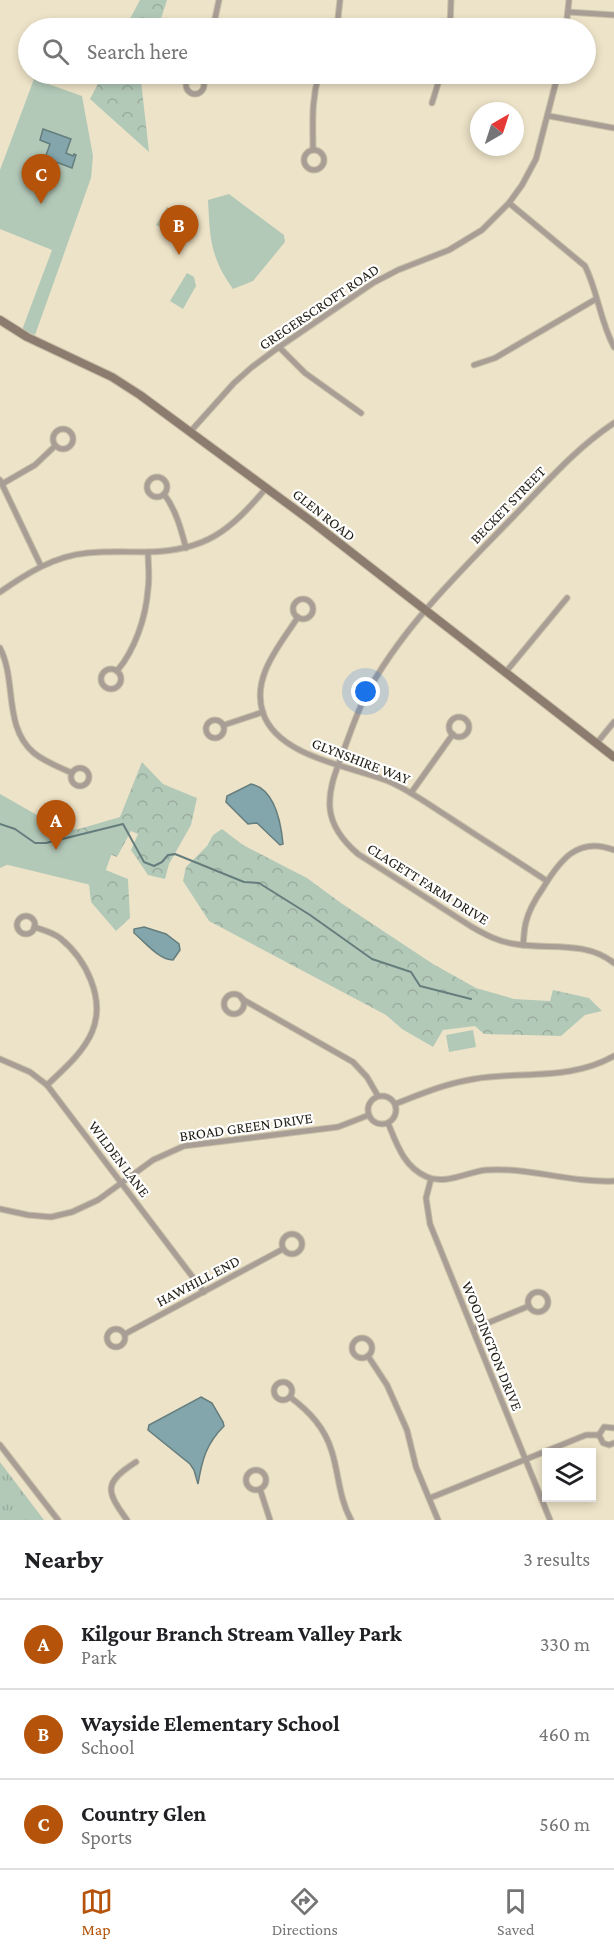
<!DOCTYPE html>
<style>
body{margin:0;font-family:"Crimson Pro",serif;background:#f2f2f2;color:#202124}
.controls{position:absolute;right:18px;bottom:18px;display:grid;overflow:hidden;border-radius:0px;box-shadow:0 3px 9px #0003}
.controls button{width:54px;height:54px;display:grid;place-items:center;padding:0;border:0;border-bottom:2px solid #e0e0e0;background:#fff;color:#202124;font:30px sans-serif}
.compass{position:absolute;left:470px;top:102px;width:54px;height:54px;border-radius:50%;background:#fff;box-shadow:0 3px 9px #0003;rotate:39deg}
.you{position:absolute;left:366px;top:692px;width:21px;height:21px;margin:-15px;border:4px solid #fff;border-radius:50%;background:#1a73e8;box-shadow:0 0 0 9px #1a73e833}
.badge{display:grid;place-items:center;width:39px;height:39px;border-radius:50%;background:#b45309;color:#fff;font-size:20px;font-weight:700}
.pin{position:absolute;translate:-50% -50px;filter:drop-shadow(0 2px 3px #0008)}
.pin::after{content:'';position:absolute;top:32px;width:21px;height:18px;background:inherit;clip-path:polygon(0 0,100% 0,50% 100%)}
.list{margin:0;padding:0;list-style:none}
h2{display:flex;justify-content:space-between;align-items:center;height:78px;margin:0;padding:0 24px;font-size:26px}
h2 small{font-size:20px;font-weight:400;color:#757577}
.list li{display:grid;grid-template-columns:39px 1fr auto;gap:18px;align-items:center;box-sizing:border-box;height:90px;padding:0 24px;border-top:2px solid #e0e0e0}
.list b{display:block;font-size:22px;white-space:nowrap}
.list p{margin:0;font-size:20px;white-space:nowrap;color:#757577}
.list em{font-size:20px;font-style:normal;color:#757577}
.icon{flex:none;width:33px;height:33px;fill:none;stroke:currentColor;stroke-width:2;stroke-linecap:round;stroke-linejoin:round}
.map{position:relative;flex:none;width:614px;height:1520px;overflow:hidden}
.search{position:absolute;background:#fff;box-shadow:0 3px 9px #0003;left:18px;right:18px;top:18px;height:66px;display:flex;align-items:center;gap:15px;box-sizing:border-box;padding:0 21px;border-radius:33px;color:#757577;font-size:22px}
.sheet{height:348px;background:#fff}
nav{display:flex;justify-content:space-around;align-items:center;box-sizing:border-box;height:84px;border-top:2px solid #e0e0e0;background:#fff;font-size:16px;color:#757577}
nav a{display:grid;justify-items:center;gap:3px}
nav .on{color:#b45309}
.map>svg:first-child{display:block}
.grass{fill:url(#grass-tufts)}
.forest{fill:url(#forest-crowns)}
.park{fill:#b3c9b8}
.water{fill:#82a6ab;stroke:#657d7d;stroke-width:1.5}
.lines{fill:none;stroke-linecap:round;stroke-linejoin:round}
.stream{stroke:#657d7d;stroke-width:2}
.minor-casing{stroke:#c8bfa7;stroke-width:7}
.secondary-casing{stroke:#c8bfa7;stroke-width:10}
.minor{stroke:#a99e95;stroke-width:5}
.secondary{stroke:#8c7c6f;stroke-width:8}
.labels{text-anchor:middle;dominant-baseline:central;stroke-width:4.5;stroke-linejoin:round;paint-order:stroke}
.street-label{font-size:15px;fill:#211d13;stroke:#fff}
</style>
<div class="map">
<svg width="614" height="1520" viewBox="0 0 614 1520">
<defs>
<pattern id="grass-tufts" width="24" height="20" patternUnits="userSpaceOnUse" patternTransform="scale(1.5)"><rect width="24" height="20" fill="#b3c9b8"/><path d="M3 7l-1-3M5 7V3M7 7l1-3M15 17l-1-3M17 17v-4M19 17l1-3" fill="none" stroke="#9aac9d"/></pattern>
<pattern id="forest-crowns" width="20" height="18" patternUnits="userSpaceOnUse" patternTransform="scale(1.5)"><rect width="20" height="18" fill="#b3c9b8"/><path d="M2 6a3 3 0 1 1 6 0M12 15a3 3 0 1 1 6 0" fill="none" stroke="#9aac9d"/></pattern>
</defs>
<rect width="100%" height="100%" fill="#ede3c8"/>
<!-- grass -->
<path class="grass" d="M0,1462L44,1520H0Z"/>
<!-- forest -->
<g class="forest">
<path d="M140,0H167L158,28H125Z"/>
<path d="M103,74H143L141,81L149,152L90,99Z"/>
<path d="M142,762L163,784L197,798L191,825L169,864L165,879L148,875L131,850L138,834L131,831L117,857L89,846L11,863L0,868V814L37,833L79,829L120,817Z"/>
<path d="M222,829L243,845L307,878L341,903L433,964L476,988L514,999L550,1001L553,990L589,998L602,1011L585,1015L561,1036L484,1034L475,1026L443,1030L433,1047L402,1029L386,1015L209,921L183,881L186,867L207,846L213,835Z"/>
<path d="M86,862L128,879L130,918L116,931L91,902L89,885L80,877Z"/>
</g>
<!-- park -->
<g class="park">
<path d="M34,79L82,96L93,156L91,178L35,335L22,330L52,250L0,229V170Z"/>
<path d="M229,194L284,235L285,242L253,281L233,289C210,257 210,238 208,200Z"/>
<path d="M167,207L178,214L182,228L177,236L156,225Z"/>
<path d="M187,273L194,277L196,286L183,309L170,301Z"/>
<path d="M0,794L74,836L122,825L104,875L99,872L95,886L0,863Z"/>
<path d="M473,1030L476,1047L449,1052L446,1035Z"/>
</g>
<!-- water -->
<g class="water">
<path d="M43,129L71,139L66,153L73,156L74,154L76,155L72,168L45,158L50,144L40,140Z"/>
<path d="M251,784C275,789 281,823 283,844L280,845L257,823L248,824L226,802L227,796Z"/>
<path d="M144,927L166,934L179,944L180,950L173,960C159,960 145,942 134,933V929Z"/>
<path d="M201,1397L212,1403L223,1422L224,1426C206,1444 202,1460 198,1484L194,1470L190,1464L148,1430L149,1425Z"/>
</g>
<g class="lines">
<!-- stream -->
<path class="stream" d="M0,824L15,829L35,843H46L123,824L144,862L154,866L162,862L168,855L175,854L244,882L259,883L310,915L372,959L411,972L420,986L471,999"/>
<!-- minor casing -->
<g class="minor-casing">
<g id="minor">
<path d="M568,12L614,15"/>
<path d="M213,28L219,0"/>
<path d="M335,28L338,18L340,0"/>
<path d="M450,28L451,0"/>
<path d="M566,28L569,0"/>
<circle cx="195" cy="85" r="9"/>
<path d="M432,103L441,74"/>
<path d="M549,116L614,128"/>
<path d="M313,150C313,121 311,102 319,74"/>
<circle cx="314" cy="160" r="10"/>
<path d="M509,203L585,266C598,292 600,321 614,347"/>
<path d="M279,347L305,373L361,413"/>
<path d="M474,365L495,358L596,299"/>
<path d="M614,423C576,448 546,483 514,516C460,572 401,628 365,697C356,715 350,734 343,752C336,771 328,789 330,809C332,828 344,842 358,854L472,927C486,935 499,942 515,944C549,950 585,940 614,963"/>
<circle cx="63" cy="439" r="10"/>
<path d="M190,432L234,383L252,367L279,347L373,283L398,270L449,250L482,230L509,203L522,185L536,159L558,74"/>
<circle cx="157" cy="487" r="10"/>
<path d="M0,480L41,566"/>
<path d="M2,484L35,465L55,446"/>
<path d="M164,494C176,510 181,529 186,548"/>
<path d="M0,592C26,574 54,556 87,553C107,551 127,552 147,552C206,551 230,531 267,487"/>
<circle cx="303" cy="609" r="10"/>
<path d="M298,617C280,645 251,677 263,713C278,757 350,766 388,781C409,790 428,804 447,816C480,838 514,859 547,881"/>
<path d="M0,648C17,681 3,727 34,753C45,762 59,767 72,773"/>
<circle cx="111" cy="679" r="10"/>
<path d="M117,671C135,650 146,617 148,589C150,577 148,564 148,552"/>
<path d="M505,673L567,598"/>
<circle cx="459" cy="727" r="10"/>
<circle cx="215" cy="729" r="9"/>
<path d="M224,725L263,712"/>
<path d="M596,744L614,722"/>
<circle cx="80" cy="777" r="9"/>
<path d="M411,793L453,734"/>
<circle cx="26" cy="925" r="9"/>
<path d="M34,927C43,930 52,932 60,938C86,959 106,999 92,1032C83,1053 63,1070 47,1085"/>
<path d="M523,945C524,937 524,929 526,922C529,909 536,898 543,888C560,860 578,836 614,850"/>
<circle cx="234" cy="1004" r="10"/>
<path d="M242,999L353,1062L367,1077L378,1096"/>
<path d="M0,1059L30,1072L47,1085L204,1292"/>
<circle cx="382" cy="1110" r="14"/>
<path d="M395,1104C421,1094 447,1083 474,1079C522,1071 570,1081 614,1056"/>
<path d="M388,1123C397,1145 404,1167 427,1177C445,1185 467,1172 486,1170C528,1167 571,1183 614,1181"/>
<path d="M431,1179L426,1198L430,1224L550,1520"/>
<path d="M0,1209L28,1215L51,1217L72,1212L98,1200L153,1160L184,1146L338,1127L369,1115"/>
<circle cx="292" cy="1244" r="10"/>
<circle cx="538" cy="1302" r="10"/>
<circle cx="116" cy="1338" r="9"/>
<path d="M473,1329L529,1306"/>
<path d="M125,1334L283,1249"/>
<circle cx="362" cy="1348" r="10"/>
<path d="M368,1356L387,1385L407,1430L416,1467L438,1520"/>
<circle cx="283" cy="1391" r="9"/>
<path d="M290,1397C310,1412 325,1428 332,1452C339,1475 339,1498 351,1520"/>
<path d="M599,1435L603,1443L609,1445L614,1443"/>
<path d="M599,1435L604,1427L614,1428"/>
<path d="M0,1445L58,1520"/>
<circle cx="256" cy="1480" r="10"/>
<path d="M260,1489L270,1520"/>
<path d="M430,1498L586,1435H599"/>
<path d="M127,1520C106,1491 103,1483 136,1462"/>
</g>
</g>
<!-- secondary casing -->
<g class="secondary-casing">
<path id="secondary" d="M0,320L27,337L112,377L140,395L311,521L614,757"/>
</g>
<!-- minor -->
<use href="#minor" class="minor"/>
<!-- secondary -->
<use href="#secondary" class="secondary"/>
</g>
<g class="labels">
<!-- street labels -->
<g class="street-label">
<text transform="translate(319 307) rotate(-34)">GREGERSCROFT ROAD</text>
<text transform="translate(508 505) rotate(-46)">BECKET STREET</text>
<text transform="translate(324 515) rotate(38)">GLEN ROAD</text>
<text transform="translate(361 761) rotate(21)">GLYNSHIRE WAY</text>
<text transform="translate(428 884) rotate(32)">CLAGETT FARM DRIVE</text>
<text transform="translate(246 1127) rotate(-8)">BROAD GREEN DRIVE</text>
<text transform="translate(119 1159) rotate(53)">WILDEN LANE</text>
<text transform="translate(198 1281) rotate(-28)">HAWHILL END</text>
<text transform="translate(492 1346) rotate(68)">WOODINGTON DRIVE</text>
</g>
</g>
</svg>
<div class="controls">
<button><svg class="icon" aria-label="layers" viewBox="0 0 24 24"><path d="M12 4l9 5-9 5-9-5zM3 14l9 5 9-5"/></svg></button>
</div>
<svg class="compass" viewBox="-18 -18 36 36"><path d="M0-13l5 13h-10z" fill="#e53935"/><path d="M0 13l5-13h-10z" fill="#757577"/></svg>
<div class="you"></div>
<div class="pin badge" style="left:56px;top:850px">A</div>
<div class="pin badge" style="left:179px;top:255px">B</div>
<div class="pin badge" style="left:41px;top:204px">C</div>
<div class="search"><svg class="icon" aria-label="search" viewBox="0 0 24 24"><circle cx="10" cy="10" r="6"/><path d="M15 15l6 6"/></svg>Search here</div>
</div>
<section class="sheet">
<h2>Nearby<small>3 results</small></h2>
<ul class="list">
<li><span class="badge">A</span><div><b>Kilgour Branch Stream Valley Park</b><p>Park</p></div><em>330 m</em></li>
<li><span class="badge">B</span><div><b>Wayside Elementary School</b><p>School</p></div><em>460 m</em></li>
<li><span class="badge">C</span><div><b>Country Glen</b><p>Sports</p></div><em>560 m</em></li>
</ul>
</section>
<nav>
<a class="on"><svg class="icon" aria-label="map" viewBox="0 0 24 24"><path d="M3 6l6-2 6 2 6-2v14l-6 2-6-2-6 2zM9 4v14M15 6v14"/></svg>Map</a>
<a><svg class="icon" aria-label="directions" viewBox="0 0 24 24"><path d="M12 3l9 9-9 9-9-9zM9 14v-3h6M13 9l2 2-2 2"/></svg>Directions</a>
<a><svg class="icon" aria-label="saved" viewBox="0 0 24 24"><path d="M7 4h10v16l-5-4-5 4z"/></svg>Saved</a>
</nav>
